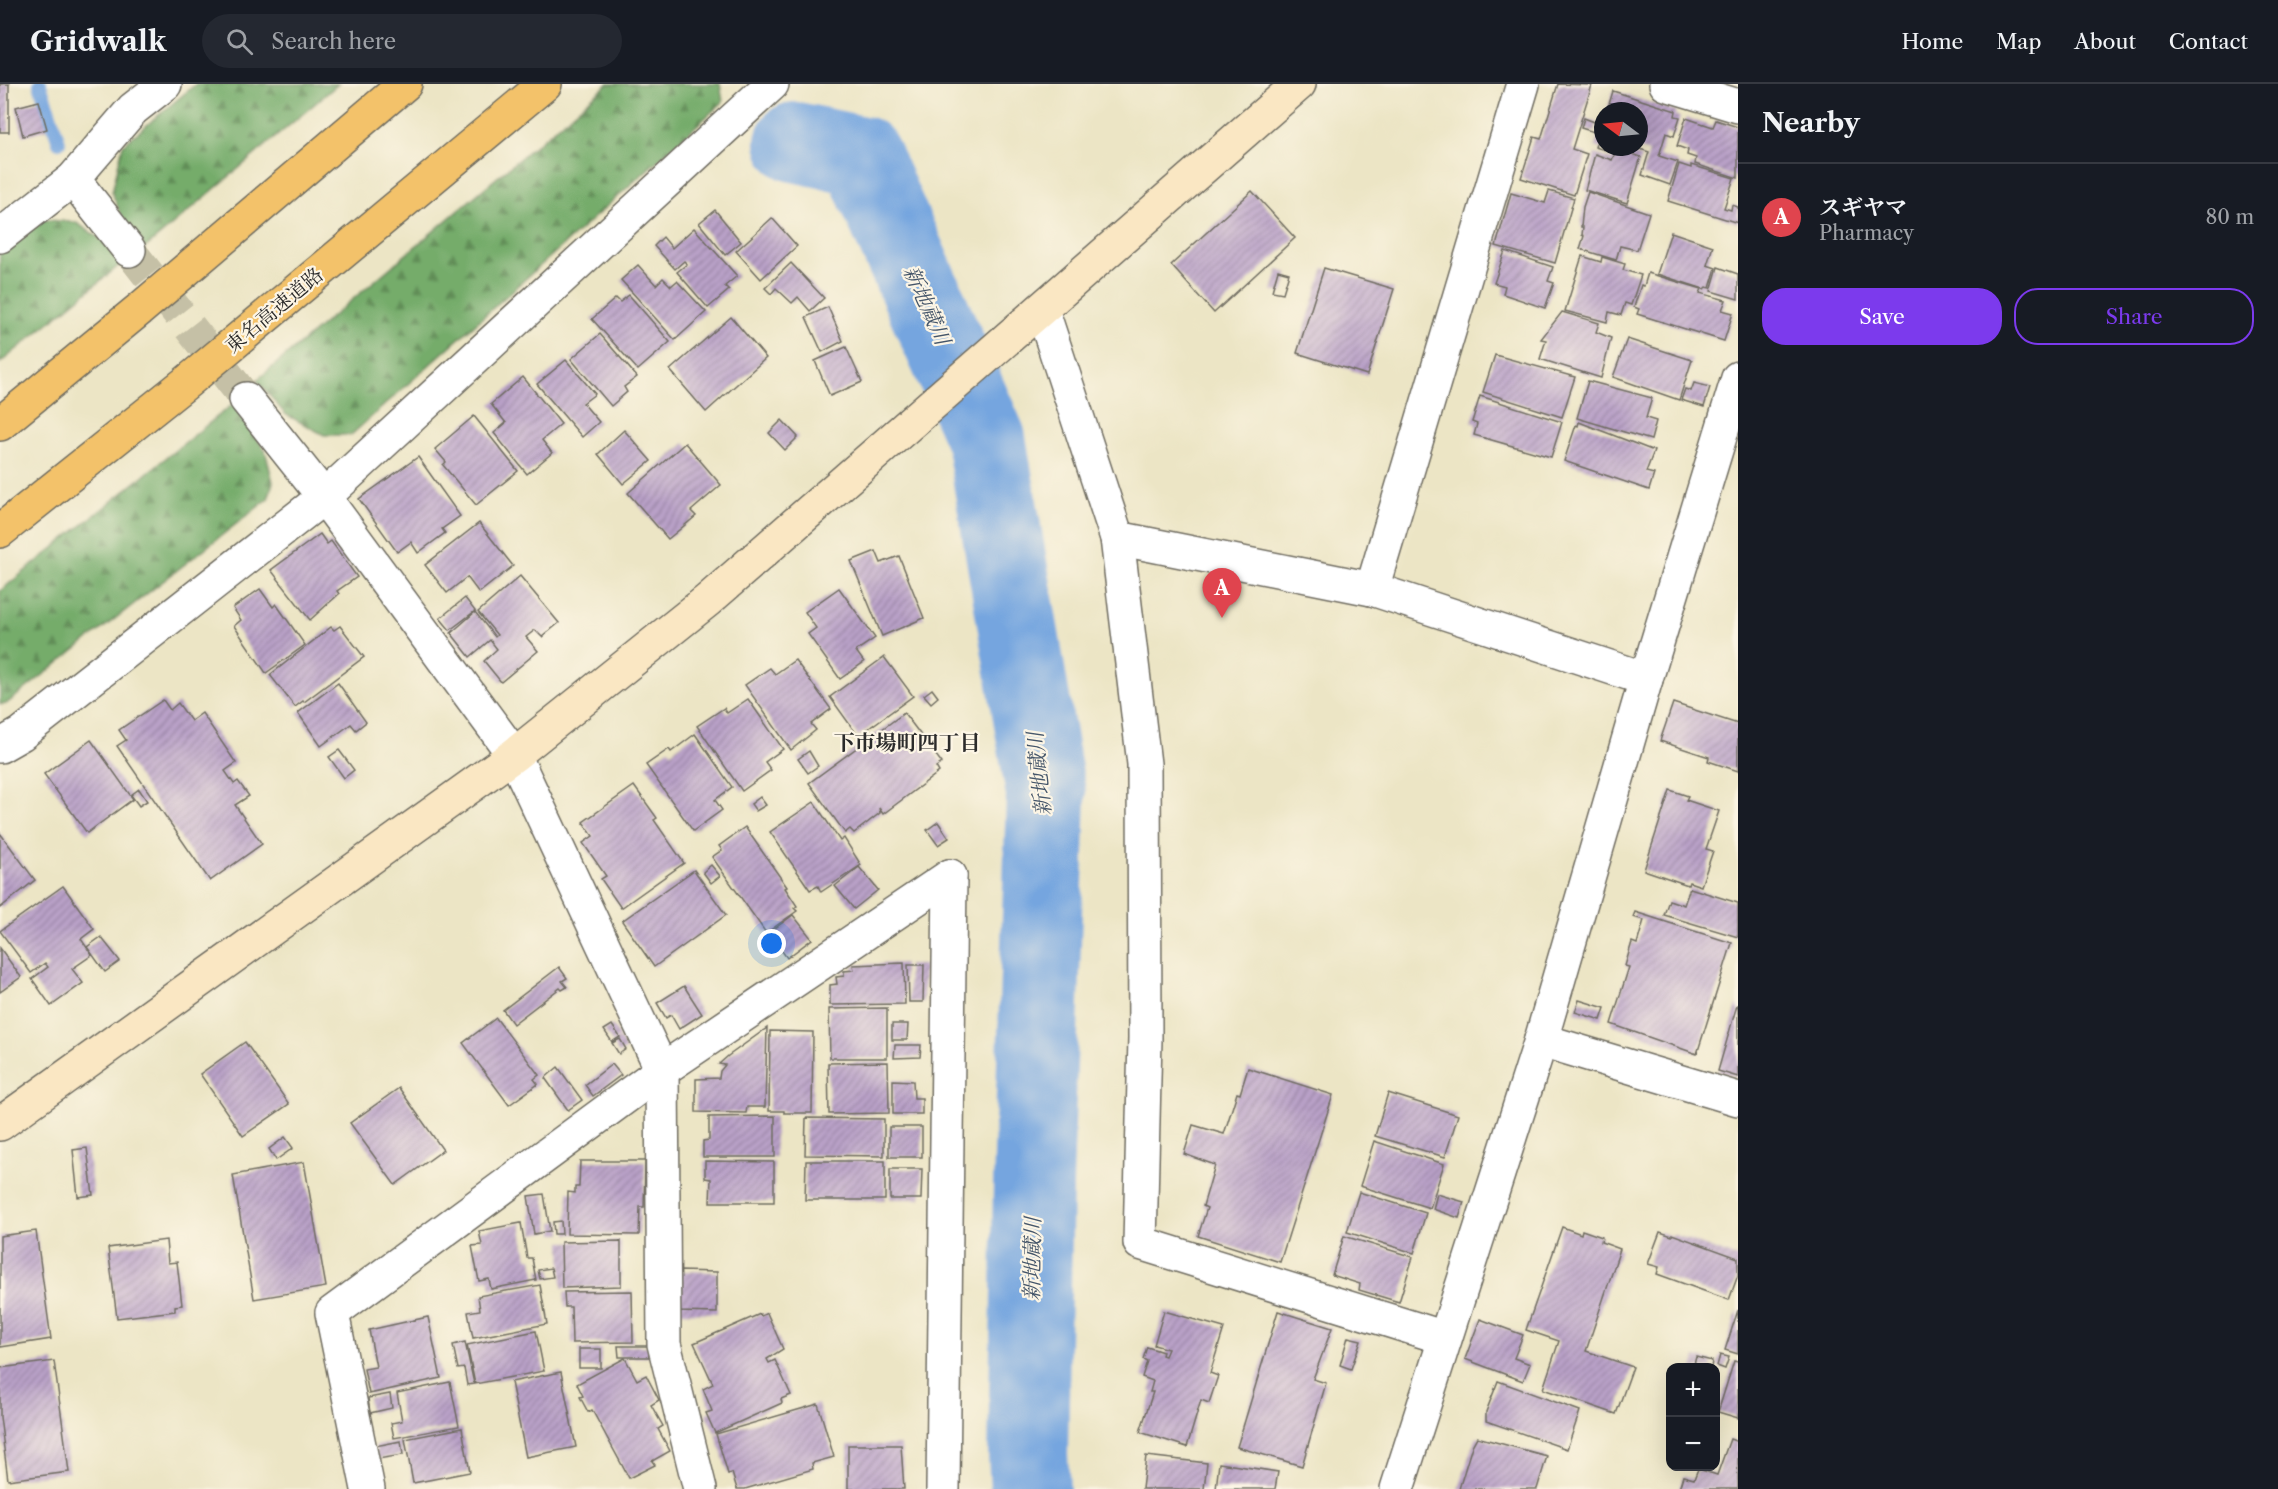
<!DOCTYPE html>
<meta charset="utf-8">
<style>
body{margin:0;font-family:"Libre Caslon Text","Noto Serif JP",serif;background:#242831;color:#f1f3f6}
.controls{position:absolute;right:18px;bottom:18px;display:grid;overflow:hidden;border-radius:12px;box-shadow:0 6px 24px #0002}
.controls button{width:54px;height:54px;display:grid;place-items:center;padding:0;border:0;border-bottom:2px solid #363941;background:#171b24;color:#f1f3f6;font:30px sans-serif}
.compass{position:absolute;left:1594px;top:18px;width:54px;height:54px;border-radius:50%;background:#171b24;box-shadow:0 6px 24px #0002;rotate:286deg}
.you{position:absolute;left:772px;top:860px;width:21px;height:21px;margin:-15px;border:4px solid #fff;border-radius:50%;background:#1a73e8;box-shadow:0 0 0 9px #1a73e833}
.badge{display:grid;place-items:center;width:39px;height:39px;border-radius:50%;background:#7c3aed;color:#fff;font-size:20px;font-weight:700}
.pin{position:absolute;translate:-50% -50px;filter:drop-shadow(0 2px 3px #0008)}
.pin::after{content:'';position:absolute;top:32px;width:21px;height:18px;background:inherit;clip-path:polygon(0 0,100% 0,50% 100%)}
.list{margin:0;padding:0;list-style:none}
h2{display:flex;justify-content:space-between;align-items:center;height:78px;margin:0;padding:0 24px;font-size:26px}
h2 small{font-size:20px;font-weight:400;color:#9ea1a6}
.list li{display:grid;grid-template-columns:39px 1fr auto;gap:18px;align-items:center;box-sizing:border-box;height:108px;padding:0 24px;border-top:2px solid #363941}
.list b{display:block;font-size:22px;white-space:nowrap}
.list p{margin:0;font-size:20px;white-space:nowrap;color:#9ea1a6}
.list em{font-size:20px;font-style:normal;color:#9ea1a6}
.actions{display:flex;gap:12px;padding:18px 24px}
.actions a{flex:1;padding:14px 0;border:2px solid #7c3aed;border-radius:24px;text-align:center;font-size:21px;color:#7c3aed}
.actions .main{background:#7c3aed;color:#fff}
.icon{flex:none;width:33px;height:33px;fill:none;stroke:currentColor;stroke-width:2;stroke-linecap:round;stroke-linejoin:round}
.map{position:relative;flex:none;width:1738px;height:1405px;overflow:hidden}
header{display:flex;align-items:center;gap:36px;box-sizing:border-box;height:84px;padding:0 30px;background:#171b24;border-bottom:2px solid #363941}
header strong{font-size:28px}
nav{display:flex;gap:33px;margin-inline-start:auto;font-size:21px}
.search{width:420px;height:54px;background:#242831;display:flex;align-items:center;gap:15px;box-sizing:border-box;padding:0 21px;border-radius:33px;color:#9ea1a6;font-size:22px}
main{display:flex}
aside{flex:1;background:#171b24}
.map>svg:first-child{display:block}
.forest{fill:url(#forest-firs);stroke:#506c4a;stroke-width:1.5}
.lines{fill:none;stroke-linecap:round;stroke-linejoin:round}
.stream{stroke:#74a5df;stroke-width:14}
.river{stroke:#74a5df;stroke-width:80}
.building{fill:url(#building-hatch)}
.street-tunnel{stroke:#c5c0a6;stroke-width:33;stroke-dasharray:33 16;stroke-linecap:butt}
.street-casing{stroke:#6f6c61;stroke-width:36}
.secondary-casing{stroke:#6f6c61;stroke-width:36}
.highway-casing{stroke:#6f6c61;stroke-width:36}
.street{stroke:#fff;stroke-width:33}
.secondary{stroke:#fae7c3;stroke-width:33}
.highway{stroke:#f3c26a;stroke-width:33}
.labels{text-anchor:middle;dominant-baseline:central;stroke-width:4.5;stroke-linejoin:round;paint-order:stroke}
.street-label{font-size:20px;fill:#2b2b2b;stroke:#fcf5e5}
.water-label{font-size:21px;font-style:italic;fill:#45566a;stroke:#fcf5e5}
.neighbourhood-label{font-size:21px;font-weight:bold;fill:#2b2b2b;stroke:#fcf5e5}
</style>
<header>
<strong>Gridwalk</strong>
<div class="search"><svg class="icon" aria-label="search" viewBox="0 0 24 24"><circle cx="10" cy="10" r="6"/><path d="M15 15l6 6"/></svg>Search here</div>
<nav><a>Home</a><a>Map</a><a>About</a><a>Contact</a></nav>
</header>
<main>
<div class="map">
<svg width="1738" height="1405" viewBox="0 0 1738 1405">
<defs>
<pattern id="forest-firs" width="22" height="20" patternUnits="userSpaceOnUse" patternTransform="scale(1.5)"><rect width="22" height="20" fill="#75ac6a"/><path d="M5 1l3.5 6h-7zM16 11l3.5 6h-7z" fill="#608c57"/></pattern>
<pattern id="building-hatch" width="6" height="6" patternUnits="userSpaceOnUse" patternTransform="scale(1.5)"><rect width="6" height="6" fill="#b9a1c8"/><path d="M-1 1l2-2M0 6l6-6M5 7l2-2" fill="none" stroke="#9783a3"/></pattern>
</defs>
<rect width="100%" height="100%" fill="#fcf5e5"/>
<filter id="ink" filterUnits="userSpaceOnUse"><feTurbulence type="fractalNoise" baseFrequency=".0167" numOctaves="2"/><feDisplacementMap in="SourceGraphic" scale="12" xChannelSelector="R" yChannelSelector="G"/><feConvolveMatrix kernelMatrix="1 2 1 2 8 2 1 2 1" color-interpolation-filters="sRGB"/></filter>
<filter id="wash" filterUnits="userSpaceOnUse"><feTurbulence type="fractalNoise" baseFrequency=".008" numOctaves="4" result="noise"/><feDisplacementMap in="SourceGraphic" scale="24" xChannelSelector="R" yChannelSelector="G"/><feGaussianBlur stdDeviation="1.35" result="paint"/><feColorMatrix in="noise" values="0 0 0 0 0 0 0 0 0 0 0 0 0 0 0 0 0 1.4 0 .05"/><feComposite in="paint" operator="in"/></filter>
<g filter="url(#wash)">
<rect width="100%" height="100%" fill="#ece5c5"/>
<!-- forest -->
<g class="forest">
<path d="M196,0H338L145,164L125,143L112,108L123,61Z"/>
<path d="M608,0H720L723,18L351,351H324L285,330L257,296Z"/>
<path d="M33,135L75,138L109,160L122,179L0,279V163Z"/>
<path d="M233,320L265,366L273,398L268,415L6,620H0V507Z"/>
</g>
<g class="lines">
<!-- stream -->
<path class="stream" d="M40,0L59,58"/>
<!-- river -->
<path class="river" d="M795,58L861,72L986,355L1046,710L1033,1100L1028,1371L1030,1405"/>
</g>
<g id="blocks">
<!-- building -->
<g class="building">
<rect x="0" y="0" width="9" height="48"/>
<path d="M1558,0L1592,1L1572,65L1587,70L1574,111L1521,94L1534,53L1541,55Z"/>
<path d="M1613,7L1676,27L1675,32L1680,33L1674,52L1666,49L1659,72L1678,78L1670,101L1642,91L1649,68L1634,63H1639V27H1607Z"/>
<path d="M39,17L47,45L23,52L16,23Z"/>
<path d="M1584,34L1597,39L1594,48L1581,44Z"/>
<path d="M1686,34L1713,43L1716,36L1738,43V94L1695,80L1696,74L1687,71L1688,66L1677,62Z"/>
<path d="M1602,40L1603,63H1617L1616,65L1641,73L1627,119L1585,106L1595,70L1612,76L1615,69L1595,63Z"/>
<path d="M1679,80L1691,84V81L1734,94L1724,124L1731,126L1732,121L1738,123V139L1668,117Z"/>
<path d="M1252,107L1295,154L1214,229L1171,181Z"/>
<path d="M1549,107L1574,114L1555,179L1496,162L1511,109L1545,119Z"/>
<path d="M1588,108L1649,129L1637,166L1620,162L1616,176L1580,165L1584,152L1582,151L1583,143H1581L1583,123Z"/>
<path d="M715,126L741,158L725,171L699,139Z"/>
<path d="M772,134L797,162L761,195L736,167Z"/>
<path d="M694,144L737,192L725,202L729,206L708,224L677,188L687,180L684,177L675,185L654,162L663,153L672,164Z"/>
<path d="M1671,148L1713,162L1707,181L1716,184L1710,204L1706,203L1704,205L1657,190Z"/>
<path d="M1505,167L1553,183L1548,197L1554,199L1545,224L1503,210L1505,202L1494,199Z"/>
<path d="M1582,172L1601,178L1602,173L1625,180L1623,186L1641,191L1631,221L1625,219L1621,231L1609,228L1607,238L1565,227Z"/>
<path d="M791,179L824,214L810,227L798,213L792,219L776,204L771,210L765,204Z"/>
<path d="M638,181L656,201L663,194L671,202L677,197L706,228L675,256L621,196Z"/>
<path d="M1718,183L1738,190V215L1711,207Z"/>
<path d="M1324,184L1394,205L1367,291L1297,269Z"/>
<path d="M1278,186L1289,189L1283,209L1272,207Z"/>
<path d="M1648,189L1702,205L1700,209L1726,216L1722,226L1733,229L1724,257L1637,230L1639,225L1634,223L1641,201L1644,202Z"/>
<path d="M629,211L670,258L638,286L592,235L616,214L620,218Z"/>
<path d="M828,223L843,257L822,268L806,233Z"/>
<path d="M1562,228L1599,239L1596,248L1611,254L1601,294L1540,275L1546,256L1541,255Z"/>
<path d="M731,233L766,274L706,328L670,286Z"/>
<path d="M600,250L637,293L624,303L627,308L611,322L571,275Z"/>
<path d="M1627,255L1692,276L1679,316L1613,293Z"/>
<path d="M846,263L862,298L830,312L815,277Z"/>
<path d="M1495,271L1575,293L1562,333L1483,308Z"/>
<path d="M566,276L595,310L583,319L599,338L582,353L537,300Z"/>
<path d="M523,293L561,340L542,356L552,369L527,390L494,349L506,339L491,320Z"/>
<path d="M1588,297L1652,314L1646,334L1656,337L1651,356L1577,334Z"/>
<path d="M1694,299L1710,303L1704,323L1681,316L1685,305L1691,307Z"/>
<path d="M1480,312L1562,338L1551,373L1474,351L1477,340L1472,338Z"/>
<path d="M474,332L518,387L476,421L443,381L446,378L435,365Z"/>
<path d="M782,336L798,353L785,366L769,349Z"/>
<path d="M1579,338L1654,367L1646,388L1654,390L1649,406L1564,377L1576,341L1578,342Z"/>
<path d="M624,346L651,377L623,400L598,370Z"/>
<path d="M685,359L721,401L691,427L696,432L668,455L628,409Z"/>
<path d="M418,373L460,432L442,445L445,449L418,469L411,458L397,468L359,415Z"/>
<path d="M479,439L513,482L479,509L467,493L447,509L425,481Z"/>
<path d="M320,450L327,460L331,457L357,493L337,507L339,510L310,536L271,486Z"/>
<path d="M876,467L881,479L899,472L924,534L882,552L851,477Z"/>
<path d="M520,492L559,539L542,553L535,546L526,553L538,567L501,598L484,577L497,565L490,556L470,573L451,549L475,528L495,553L497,551L478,528Z"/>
<path d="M839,504L875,554L856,567L864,578L840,595L808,550L816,544L805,528Z"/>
<path d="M260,505L273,523L276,520L305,561L266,589L234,542L241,536L233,524Z"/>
<path d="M465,514L475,527L450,546L440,534Z"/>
<path d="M340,542L364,573L304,618L303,617L295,623L270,591L331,543L334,546Z"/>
<path d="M884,573L913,612L858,652L830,613Z"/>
<path d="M795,576L831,625L811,640L816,646L791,666L745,601L770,584L775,590Z"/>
<path d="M338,599L366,638L356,646L351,640L321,662L298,629Z"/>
<path d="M932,605L938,613L931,619L924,611Z"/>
<path d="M748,615L783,665L765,678L771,686L742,707L697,642L724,624L727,629Z"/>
<path d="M163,616L170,626L178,619L191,637L202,629L236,679L225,687L234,700L238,697L249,712L235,721L262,760L210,797L117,662L126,656L119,646Z"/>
<path d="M1673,619L1738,640V687L1708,677L1709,673L1660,657Z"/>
<path d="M904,629L942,679L936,683L939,688L883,730L879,724L880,729L854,749L850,745L845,749L809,699Z"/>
<path d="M695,650L732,703L715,716L722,726L693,747L646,681L669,665L671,668Z"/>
<path d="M91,656L133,715L87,749L44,690Z"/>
<path d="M339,666L354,686L344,694L329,673Z"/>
<path d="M809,667L818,682L808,689L798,675Z"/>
<path d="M634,702L657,734L654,736L684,779L621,824L601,795L606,792L583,759L593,752L583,738Z"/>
<path d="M139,705L147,717L139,722L131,711Z"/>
<path d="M1670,706L1688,712L1686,716L1719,727L1706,765L1713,767L1701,802L1689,798L1688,801L1644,786Z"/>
<path d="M760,713L766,721L756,727L751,720Z"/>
<path d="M814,718L840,757L844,754L861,781L821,808L818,802L810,806L770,748Z"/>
<path d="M938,738L949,754L938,761L927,746Z"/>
<path d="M745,743L787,803L785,804L797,822L794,824L797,827L766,849L712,773L722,766L719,762Z"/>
<path d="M0,749L35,796L0,824Z"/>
<path d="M711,781L720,792L711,799L703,788Z"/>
<path d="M859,783L878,806L854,825L835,802Z"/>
<path d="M694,786L726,831L654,883L622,837Z"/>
<path d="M63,802L94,845L81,855L92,871L72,885L83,899L51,922L32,895L48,883L45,879L31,889L0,847Z"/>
<path d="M1690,804L1738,819V853L1664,831L1669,816L1684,821Z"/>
<path d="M1635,828L1732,859L1697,970L1611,940L1629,883L1625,882L1632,858L1637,860L1644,836L1633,833Z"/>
<path d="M793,831L812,855L787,874L769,849Z"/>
<path d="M101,853L120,877L105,888L87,863Z"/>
<path d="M0,864L21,893L0,908Z"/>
<path d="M904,879L905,920L830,921V901L837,900L836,893L844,892V887L854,886L853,881Z"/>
<path d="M908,881H924L923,918H909Z"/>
<path d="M559,883L567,894L562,897L567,903L562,906L560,904L513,940L503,926Z"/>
<path d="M684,902L702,930L679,945L671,931L666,934L657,919Z"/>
<path d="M1579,916L1605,924L1601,936L1575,928Z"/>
<path d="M1737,921H1738V993L1718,987Z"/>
<path d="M887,924V974H830L829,925Z"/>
<path d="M496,934L539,991L534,995L538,1000L509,1021L463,959Z"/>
<path d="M892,940H908L907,956H892Z"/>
<path d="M612,941L620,953L612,958L604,946Z"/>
<path d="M767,944L765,1023H747L746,1029L696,1028V995L719,994L720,987L725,981L719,980L728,972Z"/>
<path d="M770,947L813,948L812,1029H784V1027H769Z"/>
<path d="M620,955L626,965L619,970L612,959Z"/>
<path d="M245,958L289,1020L243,1052L200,990Z"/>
<path d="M895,961H921L920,973L894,974Z"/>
<path d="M888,978L889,1029L829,1030L828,979Z"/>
<path d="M612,980L621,991L593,1012L585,1001Z"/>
<path d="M558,983L582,1016L568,1026L545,994Z"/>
<path d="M1248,984L1333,1011L1280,1178L1198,1152L1207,1124L1203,1122L1215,1081L1184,1070L1193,1041L1224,1050L1237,1009L1240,1010Z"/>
<path d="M893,996L913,997L914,1014H922V1030H893Z"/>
<path d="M399,1004L443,1066L395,1101L350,1039Z"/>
<path d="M1388,1009L1458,1031L1445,1073L1375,1052Z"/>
<path d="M775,1032V1073H703V1057L709,1056V1033Z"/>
<path d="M806,1034L884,1035V1072L805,1071Z"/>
<rect x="889" y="1043" width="33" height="30"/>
<path d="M285,1053L293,1064L276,1076L269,1065Z"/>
<path d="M1374,1057L1444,1080L1430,1124L1360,1102Z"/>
<path d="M87,1064L93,1111L78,1113L73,1066Z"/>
<path d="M580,1077H645L644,1123H640L639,1151L567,1150L568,1108L575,1109V1103H579Z"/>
<path d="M705,1077L774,1078V1118H710L711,1095L705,1094Z"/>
<path d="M806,1077H885V1116H805Z"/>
<path d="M304,1078L326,1203L254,1215L233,1091Z"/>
<path d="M890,1085H922L921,1115H890Z"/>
<path d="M1359,1108L1426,1129L1414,1169L1347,1148Z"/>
<path d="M544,1110L550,1147L534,1150L528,1112Z"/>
<path d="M1437,1110L1464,1118L1459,1134L1433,1125Z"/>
<path d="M561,1137L562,1150H554L553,1138Z"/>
<path d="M521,1139L527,1174H532L536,1196L491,1205L489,1195L479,1197L472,1162L482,1161L479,1147Z"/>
<path d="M1562,1143L1581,1150L1582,1146L1602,1153L1601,1158L1620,1165L1586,1267L1633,1283L1616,1330L1543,1305L1559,1257L1526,1246Z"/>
<path d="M36,1147L51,1255L0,1263V1152Z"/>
<path d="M1660,1148L1672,1152V1150L1738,1174V1191L1729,1216L1657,1190L1659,1183L1648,1180Z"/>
<path d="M1344,1152L1413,1173L1399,1218L1359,1206L1360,1200L1332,1191Z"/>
<path d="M166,1156L168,1179L177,1178L182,1221L175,1222V1227L117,1234L108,1164Z"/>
<path d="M621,1157V1202L562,1204L561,1158Z"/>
<path d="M551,1184L553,1193L540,1195L538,1186Z"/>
<path d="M679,1187L717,1188V1229L678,1228Z"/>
<path d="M540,1201L547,1240L473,1254L468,1228L480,1226L478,1212Z"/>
<path d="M632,1207L633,1258L572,1259L571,1223H565L564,1208Z"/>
<path d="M1738,1226V1270L1725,1266Z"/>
<path d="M1164,1227L1224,1244L1210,1289L1218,1292L1209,1319L1201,1316L1187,1363L1140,1348L1153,1308H1150L1153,1297L1142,1293L1147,1277L1143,1275L1147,1263L1163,1268L1162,1271L1165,1272L1168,1265L1154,1261Z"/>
<path d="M1278,1227L1332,1244L1313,1295L1326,1299L1302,1382L1237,1363Z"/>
<path d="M767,1229L783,1265L767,1275L769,1279L775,1276L791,1311L781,1315L782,1319L715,1349L706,1329L712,1327L703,1305L713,1300L694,1259L760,1230L761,1232Z"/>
<path d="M428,1233L441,1294L369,1310L364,1285L376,1283L369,1246Z"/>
<path d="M1480,1235L1523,1251L1514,1274L1530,1280L1523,1297L1465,1275Z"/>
<path d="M536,1247L544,1287L475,1300L467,1261Z"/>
<path d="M1348,1253L1361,1256L1351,1285L1340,1281Z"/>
<path d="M465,1258L474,1300L467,1301L464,1284L458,1285L453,1261Z"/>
<path d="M618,1262H649V1273H619Z"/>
<rect x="579" y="1265" width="22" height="19"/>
<path d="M1720,1271L1729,1273L1725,1285L1717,1282Z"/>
<path d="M1696,1273L1712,1277L1711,1284H1693Z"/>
<path d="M625,1274L637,1296L646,1291L659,1316L651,1321L663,1342L658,1345L670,1367L652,1377L655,1381L629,1394L592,1326L588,1328L580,1313L583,1312L577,1300Z"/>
<path d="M54,1277L69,1388L8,1396L0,1333V1284Z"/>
<path d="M1734,1277L1738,1278V1334L1718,1328Z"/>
<path d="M561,1288L576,1363L526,1373L511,1298Z"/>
<path d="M1498,1297L1580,1327L1567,1365L1486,1337V1328Z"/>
<path d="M450,1298L459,1342L394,1354L391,1339L402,1337L397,1309Z"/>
<path d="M390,1310L392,1324L370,1329L368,1314Z"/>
<path d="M818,1320L834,1373L812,1379L813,1385L745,1405H737L732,1389L728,1390L716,1350Z"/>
<path d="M462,1344L470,1388L413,1399L405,1355Z"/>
<path d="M1477,1353L1547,1372L1537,1405H1459L1472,1362Z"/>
<path d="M1730,1355L1738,1358V1405H1679L1683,1392L1694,1395L1698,1385L1717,1391Z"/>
<path d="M401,1357L403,1371L378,1375L375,1362Z"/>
<path d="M848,1361H901L904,1405H848Z"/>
<path d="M1146,1372L1207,1379L1204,1405H1142Z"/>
<path d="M1219,1379L1278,1388L1275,1405H1216Z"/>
</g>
</g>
</g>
<g filter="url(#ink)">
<use href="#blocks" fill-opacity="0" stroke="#6f6c61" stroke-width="1.5"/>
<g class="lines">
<!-- street-tunnel -->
<path class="street-tunnel" d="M129,166L246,315"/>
<!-- street casing -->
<g class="street-casing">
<g id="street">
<path d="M1666,0L1738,22"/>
<path d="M73,95L129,166"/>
<path d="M0,152L73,95L133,25L165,0"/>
<path d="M1042,225L1117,454L1144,680L1145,954L1140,1159L1445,1254"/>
<path d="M246,315L324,413L514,671L662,986L664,1260L700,1405"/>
<path d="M1117,454L1372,505L1646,595"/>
<path d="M1372,505L1523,0"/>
<path d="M0,662L21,650L324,413L772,0"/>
<path d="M1541,956L1738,1015"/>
<path d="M368,1405L332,1229L662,986L950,792"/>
<path d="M943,1405L950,792"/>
<path d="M1397,1405L1541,956L1646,595L1738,294"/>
</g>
</g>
<!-- secondary casing -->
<g class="secondary-casing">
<path id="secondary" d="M0,1040L514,671L708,516L1299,0"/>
</g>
<!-- highway casing -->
<g class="highway-casing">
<g id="highway">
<path d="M0,340L140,225L405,0"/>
<path d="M0,447L187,298L545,0"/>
</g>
</g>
<!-- street -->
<use href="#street" class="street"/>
<!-- secondary -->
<use href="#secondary" class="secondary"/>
<!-- highway -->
<use href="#highway" class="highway"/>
</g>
</g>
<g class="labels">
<!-- street labels -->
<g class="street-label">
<text transform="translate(274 226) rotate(-40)">東名高速道路</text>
</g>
<!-- water labels -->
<g class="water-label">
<text transform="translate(927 221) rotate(66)">新地蔵川</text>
<text transform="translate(1039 690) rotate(-96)">新地蔵川</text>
<text transform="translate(1032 1175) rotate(-89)">新地蔵川</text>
</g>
<!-- neighbourhood labels -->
<g class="neighbourhood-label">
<text x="907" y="658">下市場町四丁目</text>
</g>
</g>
</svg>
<div class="controls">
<button>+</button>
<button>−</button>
</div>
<svg class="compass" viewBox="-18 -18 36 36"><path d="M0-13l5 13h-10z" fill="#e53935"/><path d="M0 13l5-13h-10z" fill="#9ea1a6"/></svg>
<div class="you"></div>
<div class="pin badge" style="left:1222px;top:534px;background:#e0444e">A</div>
</div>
<aside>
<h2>Nearby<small></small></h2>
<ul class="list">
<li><span class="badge" style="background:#e0444e">A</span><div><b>スギヤマ</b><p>Pharmacy</p></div><em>80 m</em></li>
</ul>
<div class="actions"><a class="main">Save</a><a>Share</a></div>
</aside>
</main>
